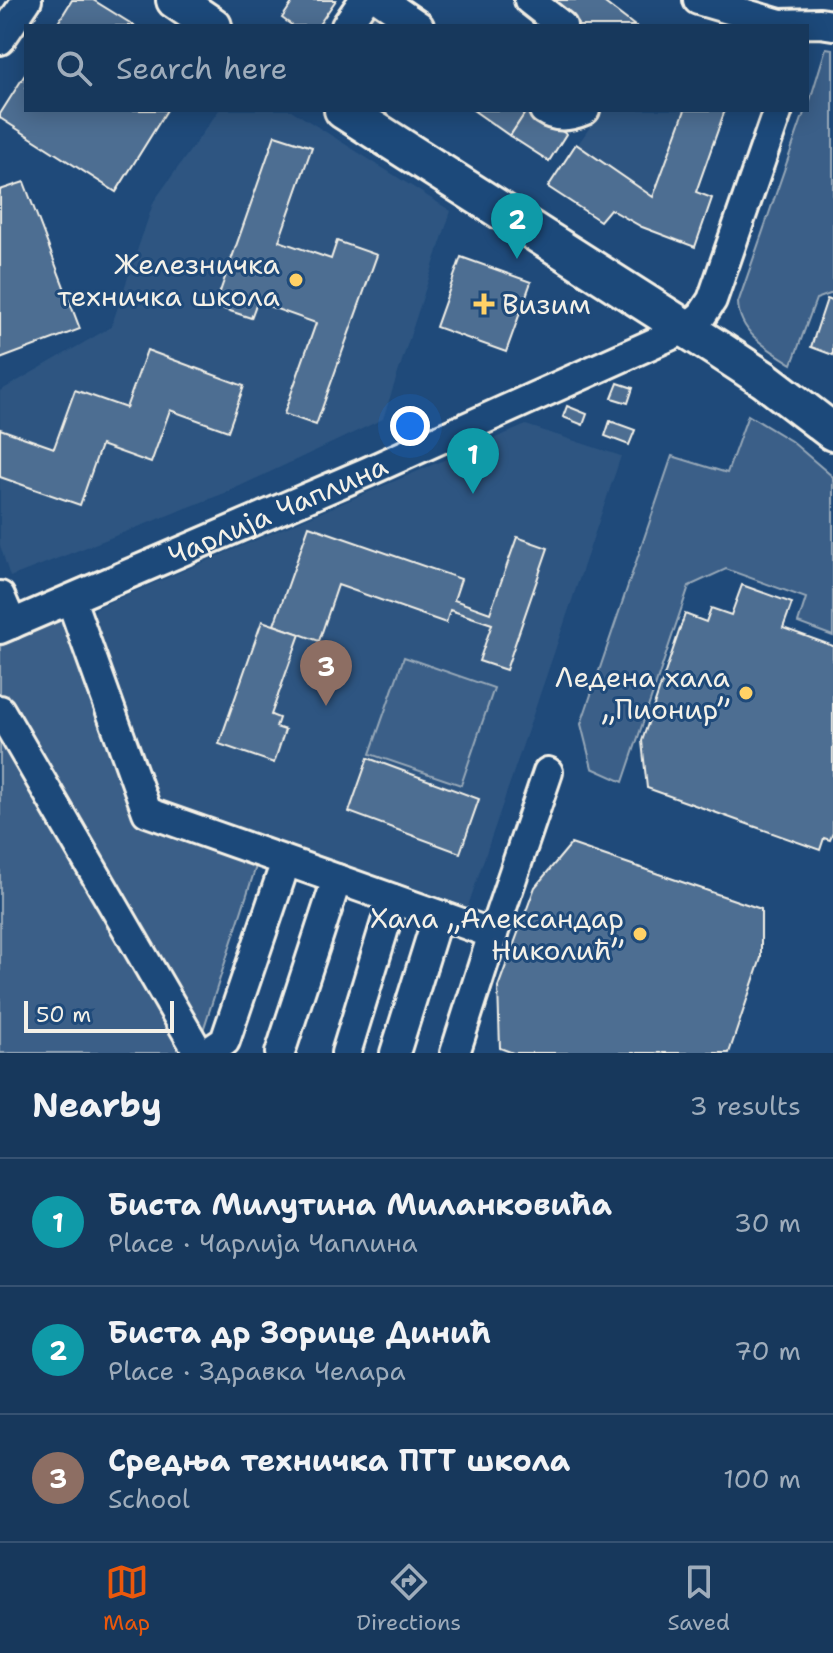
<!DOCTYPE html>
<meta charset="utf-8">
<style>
body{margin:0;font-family:"Shantell Sans",sans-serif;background:#203f62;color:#f1f3f6}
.scale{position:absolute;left:24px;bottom:20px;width:150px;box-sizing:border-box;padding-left:8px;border:4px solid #f4f1e8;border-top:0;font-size:22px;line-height:28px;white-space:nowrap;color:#f4f1e8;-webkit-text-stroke:6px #1f4a7a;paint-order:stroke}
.you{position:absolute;left:410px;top:426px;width:28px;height:28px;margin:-20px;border:6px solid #fff;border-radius:50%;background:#1a73e8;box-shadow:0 0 0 12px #1a73e833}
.badge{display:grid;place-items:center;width:52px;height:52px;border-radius:50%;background:#ea580c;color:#fff;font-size:26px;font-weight:700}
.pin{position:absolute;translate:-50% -66px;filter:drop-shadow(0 2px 4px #0008)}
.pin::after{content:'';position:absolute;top:42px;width:28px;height:24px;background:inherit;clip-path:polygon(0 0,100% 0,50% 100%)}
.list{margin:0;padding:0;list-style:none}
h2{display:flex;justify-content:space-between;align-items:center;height:104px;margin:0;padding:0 32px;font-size:34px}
h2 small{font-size:26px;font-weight:400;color:#9eacbb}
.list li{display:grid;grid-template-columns:52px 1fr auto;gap:24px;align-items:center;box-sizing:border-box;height:128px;padding:0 32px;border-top:2px solid #365272}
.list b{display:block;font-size:30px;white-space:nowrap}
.list p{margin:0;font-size:26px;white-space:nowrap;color:#9eacbb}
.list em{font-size:26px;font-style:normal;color:#9eacbb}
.icon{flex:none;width:44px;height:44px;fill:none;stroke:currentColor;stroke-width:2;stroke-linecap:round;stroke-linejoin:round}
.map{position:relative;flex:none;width:833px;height:1053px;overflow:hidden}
.search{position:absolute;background:#17385c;box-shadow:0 4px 20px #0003;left:24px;right:24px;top:24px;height:88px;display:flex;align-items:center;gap:20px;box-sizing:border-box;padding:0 28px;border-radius:0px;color:#9eacbb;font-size:30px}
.sheet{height:488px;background:#17385c}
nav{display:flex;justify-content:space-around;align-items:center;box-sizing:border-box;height:112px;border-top:2px solid #365272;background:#17385c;font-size:22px;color:#9eacbb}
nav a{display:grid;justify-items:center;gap:4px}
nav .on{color:#ea580c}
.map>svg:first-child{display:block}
.built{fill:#2d5581}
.green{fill:#3a5f88;stroke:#97a8b8;stroke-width:2}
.building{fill:#4d6e92;stroke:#f4f1e8;stroke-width:2}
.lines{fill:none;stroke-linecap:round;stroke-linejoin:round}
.minor-casing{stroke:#f4f1e8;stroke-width:34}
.major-casing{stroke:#f4f1e8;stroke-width:42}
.minor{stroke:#1f4a7a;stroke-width:28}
.major{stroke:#1f4a7a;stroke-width:36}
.poi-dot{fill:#ffd166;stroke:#1f4a7a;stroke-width:3}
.labels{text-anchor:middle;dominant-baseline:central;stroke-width:6;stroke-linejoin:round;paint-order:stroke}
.poi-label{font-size:28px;fill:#f4f1e8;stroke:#1f4a7a;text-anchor:end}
.street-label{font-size:28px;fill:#f4f1e8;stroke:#1f4a7a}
</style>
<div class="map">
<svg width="833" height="1053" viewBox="0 0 833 1053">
<rect width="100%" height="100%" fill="#1f4a7a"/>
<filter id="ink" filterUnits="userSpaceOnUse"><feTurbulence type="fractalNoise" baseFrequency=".0125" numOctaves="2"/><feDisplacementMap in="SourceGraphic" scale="16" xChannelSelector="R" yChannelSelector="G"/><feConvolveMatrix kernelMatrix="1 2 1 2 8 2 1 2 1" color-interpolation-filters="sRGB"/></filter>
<g filter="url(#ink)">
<!-- built -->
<g class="built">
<path d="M219,110H291L451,211L383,419L225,493L10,577L0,545V391L111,327L154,201Z"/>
<path d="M602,110H725L696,192L712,198L695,247L642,227L610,209L600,221L548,187Z"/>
<path d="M526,425L621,456L465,915L171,809L141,789L91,623L96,608Z"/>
</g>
<!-- green -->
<g class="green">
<path d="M826,48L833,49V293L816,299L792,364C768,349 739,333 738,303L805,110H807Z"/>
<path d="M748,415L791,441L833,477V636L798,623L806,598L726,569L689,586L623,782L592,768L581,724L672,456L727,473Z"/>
<path d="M66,615L136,816L258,860L200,1040L186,1053H0V646Z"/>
<path d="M404,657L494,688L461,785L370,754Z"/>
</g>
<!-- building -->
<g class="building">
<path d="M72,0H93L135,26H56Z"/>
<path d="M294,0H336L318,26H293L282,18Z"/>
<path d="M543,0H601L635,26H577Z"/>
<path d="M374,10L399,26H365Z"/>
<path d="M26,73V110H167L116,192L0,118V114Z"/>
<path d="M473,110H527L510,136Z"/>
<path d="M527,110L566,134L549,161L510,136Z"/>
<path d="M685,110H725L696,192L712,198L695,247L642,227L610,209L600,221L548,187L576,144L653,197Z"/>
<path d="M275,135L312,147L279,241L331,259L337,241L377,255L316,425L284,414L316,323L257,302L251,318L215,306Z"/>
<path d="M24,182L80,329L0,359V190Z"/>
<path d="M461,257L531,282L506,352L436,327Z"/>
<path d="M827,299L833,301V355L811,347Z"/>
<path d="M147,350L244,386L228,431L170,410L151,463L101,445L80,505L0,477V429L54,448L75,390L126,408Z"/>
<path d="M618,383L633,388L628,403L612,398Z"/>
<path d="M567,406L587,414L583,425L563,417Z"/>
<path d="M610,421L635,430L629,445L605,436Z"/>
<path d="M309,526L461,579L454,600L490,613L517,537L548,548L506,670L479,661L492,624L450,610L446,623L338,585L319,641L274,625Z"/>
<path d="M742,585L792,603L783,628L833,646V833L830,840L824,838L820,850L647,788L642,741L685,614L706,622L711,608L731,615Z"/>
<path d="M262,621L300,634L271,715L279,718L276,727L285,730L274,763L219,744Z"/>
<path d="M368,758L479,799L460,853L349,812Z"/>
<path d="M571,844L761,909V958L729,1053H513L500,1048L498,987L535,887Z"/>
</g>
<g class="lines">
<!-- minor casing -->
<g class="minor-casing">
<g id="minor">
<path d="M381,0L419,26"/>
<path d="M529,0L562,26"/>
<path d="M698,0L780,24L820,23L833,25"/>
<path d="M346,26L364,0"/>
<path d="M0,40L27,0"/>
<path d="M544,110C557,119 571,116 585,110"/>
<path d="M0,596L12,624"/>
<path d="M71,600L147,812L493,934L548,772"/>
<path id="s1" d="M0,629L367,472L685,329L702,315L712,300L778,110"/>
<path d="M0,710L199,1053"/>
<path d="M207,1053L225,1041L281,876"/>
<path d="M280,1053L337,879"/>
<path d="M346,1053L393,899"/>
<path d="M395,1053L438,915"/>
<path d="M455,1053L493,934"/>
</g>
</g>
<!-- major casing -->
<g class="major-casing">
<g id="major">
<path d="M175,0L213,26"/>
<path d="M343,110L721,351L765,380L833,432"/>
</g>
</g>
<!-- minor -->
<use href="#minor" class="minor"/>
<!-- major -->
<use href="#major" class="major"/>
</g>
</g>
<!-- markers -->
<g class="poi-dot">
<circle cx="296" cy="280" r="8"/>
<path d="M480 292h8v8h8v8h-8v8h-8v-8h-8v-8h8z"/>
<circle cx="746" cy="693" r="8"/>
<circle cx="640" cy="934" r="8"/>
</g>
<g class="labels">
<!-- poi labels -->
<g class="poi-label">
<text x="280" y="264">Железничка<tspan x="280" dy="32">техничка школа</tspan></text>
<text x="502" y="304" text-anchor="start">Визим</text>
<text x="730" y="677">Ледена хала<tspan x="730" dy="32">„Пионир”</tspan></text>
<text x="624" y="918">Хала „Александар<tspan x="624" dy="32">Николић”</tspan></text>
</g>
<!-- street labels -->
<g class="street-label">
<text stroke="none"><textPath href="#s1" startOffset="302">Чарлија Чаплина</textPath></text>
</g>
</g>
</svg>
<div class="scale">50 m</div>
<div class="you"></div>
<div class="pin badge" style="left:473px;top:494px;background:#0f9aa8">1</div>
<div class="pin badge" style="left:517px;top:259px;background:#0f9aa8">2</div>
<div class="pin badge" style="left:326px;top:706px;background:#8d6e63">3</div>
<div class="search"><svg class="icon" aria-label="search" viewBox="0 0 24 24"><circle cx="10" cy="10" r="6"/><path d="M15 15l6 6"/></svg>Search here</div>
</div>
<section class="sheet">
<h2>Nearby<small>3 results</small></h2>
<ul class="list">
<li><span class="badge" style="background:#0f9aa8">1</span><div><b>Биста Милутина Миланковића</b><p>Place · Чарлија Чаплина</p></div><em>30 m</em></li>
<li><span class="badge" style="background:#0f9aa8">2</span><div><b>Биста др Зорице Динић</b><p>Place · Здравка Челара</p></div><em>70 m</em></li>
<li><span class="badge" style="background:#8d6e63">3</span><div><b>Средња техничка ПТТ школа</b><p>School</p></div><em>100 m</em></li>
</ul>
</section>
<nav>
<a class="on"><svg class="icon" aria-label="map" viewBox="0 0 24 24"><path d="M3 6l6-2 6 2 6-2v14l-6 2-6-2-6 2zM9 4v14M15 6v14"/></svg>Map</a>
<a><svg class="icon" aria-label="directions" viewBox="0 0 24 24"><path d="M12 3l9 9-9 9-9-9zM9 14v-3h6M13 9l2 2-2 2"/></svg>Directions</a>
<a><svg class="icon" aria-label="saved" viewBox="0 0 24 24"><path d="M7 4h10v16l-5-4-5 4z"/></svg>Saved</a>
</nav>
